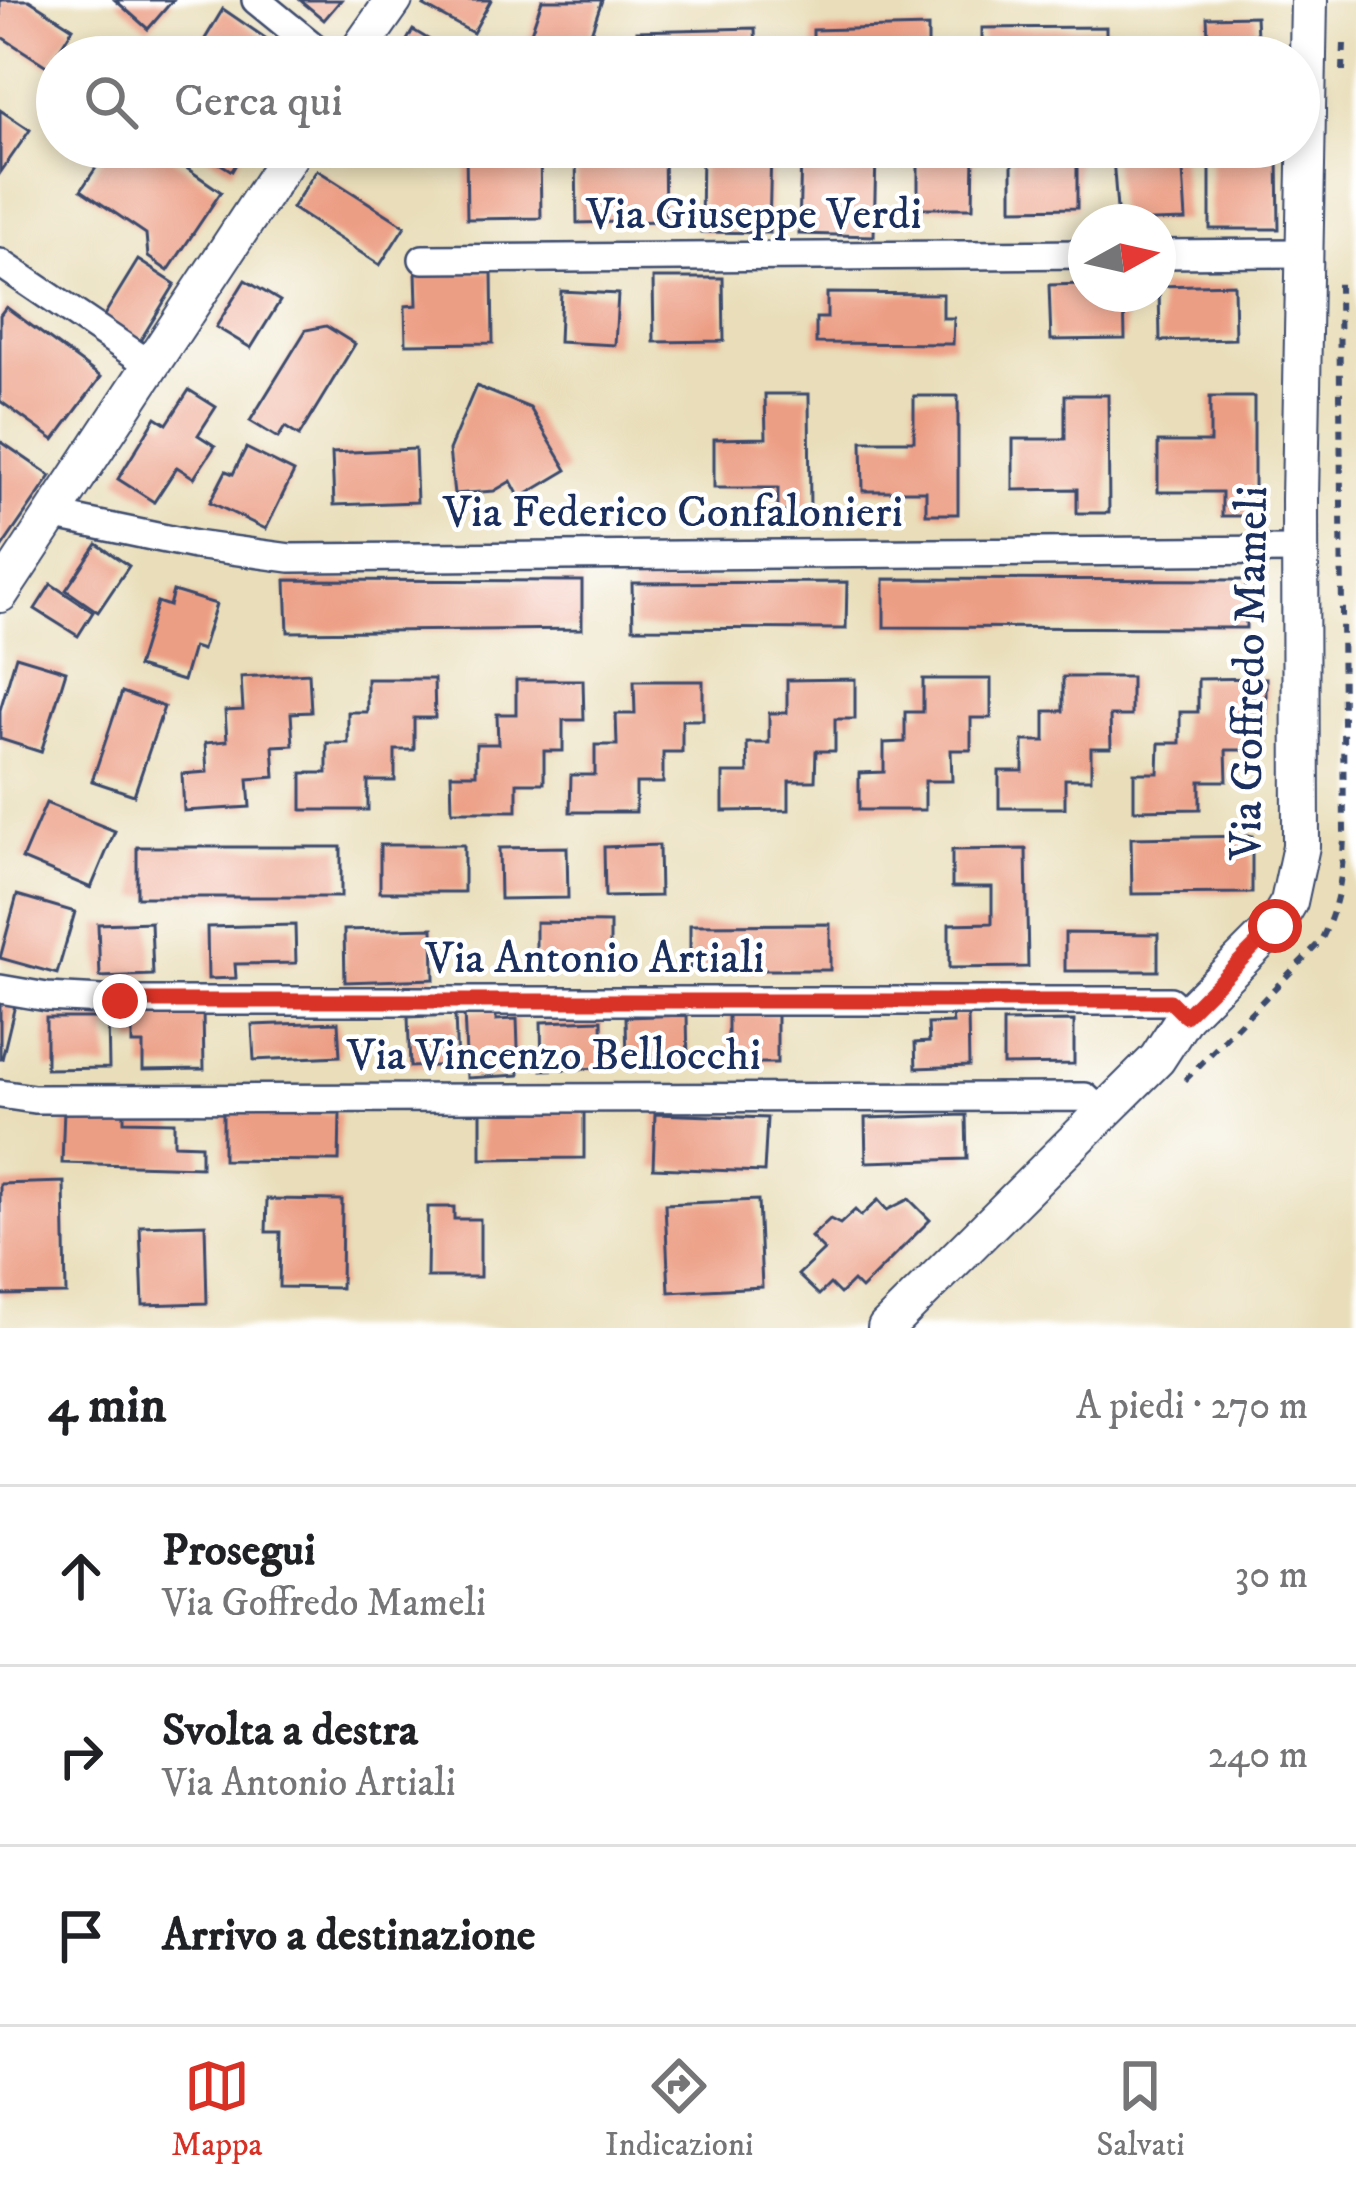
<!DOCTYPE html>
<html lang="it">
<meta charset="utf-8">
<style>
body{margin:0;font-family:"IM FELL DW Pica",serif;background:#f2f2f2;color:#202124}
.compass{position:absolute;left:1068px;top:204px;width:108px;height:108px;border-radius:50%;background:#fff;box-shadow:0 6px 18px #0003;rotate:82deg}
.stop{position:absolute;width:36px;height:36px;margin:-27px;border:9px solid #d93025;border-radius:50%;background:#fff}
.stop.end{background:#d93025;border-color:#fff;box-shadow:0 3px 12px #0008}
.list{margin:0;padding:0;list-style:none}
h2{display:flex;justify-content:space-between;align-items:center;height:156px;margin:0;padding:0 48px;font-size:51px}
h2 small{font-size:39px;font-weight:400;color:#757577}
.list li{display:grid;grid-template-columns:78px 1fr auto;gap:36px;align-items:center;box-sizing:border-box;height:180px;padding:0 48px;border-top:3px solid #e0e0e0}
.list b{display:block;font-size:45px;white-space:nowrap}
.list p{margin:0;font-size:39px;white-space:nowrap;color:#757577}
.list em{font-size:39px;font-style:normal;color:#757577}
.icon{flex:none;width:66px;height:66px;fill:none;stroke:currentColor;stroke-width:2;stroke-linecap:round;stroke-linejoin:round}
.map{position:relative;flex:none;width:1356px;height:1328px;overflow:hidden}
.search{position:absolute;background:#fff;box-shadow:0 6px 18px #0003;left:36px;right:36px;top:36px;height:132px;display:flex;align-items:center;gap:30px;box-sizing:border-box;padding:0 42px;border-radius:66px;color:#757577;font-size:45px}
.sheet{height:696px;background:#fff}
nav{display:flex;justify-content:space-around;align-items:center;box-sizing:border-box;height:168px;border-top:3px solid #e0e0e0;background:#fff;font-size:33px;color:#757577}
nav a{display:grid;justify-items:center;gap:6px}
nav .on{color:#d93025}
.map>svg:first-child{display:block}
.building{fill:#ec9e84}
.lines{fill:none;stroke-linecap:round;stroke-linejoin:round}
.minor-casing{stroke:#3a496c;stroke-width:32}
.tertiary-casing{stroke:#3a496c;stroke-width:40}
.path{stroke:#3a496c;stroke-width:6;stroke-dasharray:9 9;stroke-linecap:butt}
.minor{stroke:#fff;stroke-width:27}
.tertiary{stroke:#fff;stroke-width:36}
.route{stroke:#d93025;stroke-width:15}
.labels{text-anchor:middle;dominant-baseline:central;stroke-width:9;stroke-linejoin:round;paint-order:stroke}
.street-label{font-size:45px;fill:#1b2f5e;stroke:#fff}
</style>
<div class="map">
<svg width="1356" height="1328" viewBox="0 0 1356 1328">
<rect width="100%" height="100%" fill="#fff"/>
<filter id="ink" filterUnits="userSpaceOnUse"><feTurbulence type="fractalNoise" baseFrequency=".00833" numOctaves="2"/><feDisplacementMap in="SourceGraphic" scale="24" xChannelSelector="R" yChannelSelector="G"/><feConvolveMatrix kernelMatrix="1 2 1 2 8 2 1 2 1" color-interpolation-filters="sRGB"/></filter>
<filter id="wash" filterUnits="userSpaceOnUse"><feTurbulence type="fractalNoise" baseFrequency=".004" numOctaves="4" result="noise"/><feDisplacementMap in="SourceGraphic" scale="48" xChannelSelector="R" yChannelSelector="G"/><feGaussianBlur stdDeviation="2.7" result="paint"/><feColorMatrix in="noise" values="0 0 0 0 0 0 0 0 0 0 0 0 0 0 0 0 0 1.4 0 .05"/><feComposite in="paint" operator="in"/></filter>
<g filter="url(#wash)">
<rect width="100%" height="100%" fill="#e9deb9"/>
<g id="blocks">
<!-- building -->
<g class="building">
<path d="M0,0H29L73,28L48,67L0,36Z"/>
<path d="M115,0H173L148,29Z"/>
<path d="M300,0H341L324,20Z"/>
<path d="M428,0H491L473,33L424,6Z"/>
<path d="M542,0H602L583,57L523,56Z"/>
<path d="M223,9L293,57H194Z"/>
<path d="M1256,16L1258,57H1209L1207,17Z"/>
<path d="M928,27V57H813V30Z"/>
<path d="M1106,27V57H982V28Z"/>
<path d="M755,28L756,57H638L637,31Z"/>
<path d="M413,30L458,57H397Z"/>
<path d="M0,110L30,130L0,173Z"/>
<path d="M110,147H156L221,192L168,271L148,257L146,234L81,190Z"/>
<path d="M193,147H246L232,171Z"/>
<path d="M540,147L541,218L467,219L466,149Z"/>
<path d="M702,147H771L769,233L701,232Z"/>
<path d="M1012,149H1077V208L1012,209Z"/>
<path d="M664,152L665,221L577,223L576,153Z"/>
<path d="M801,152L876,154L874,236L799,234Z"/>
<path d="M918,154H974L973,208H918Z"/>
<path d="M1182,154L1186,220L1118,222L1113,158Z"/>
<path d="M1210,156H1278L1279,229H1210Z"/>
<path d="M317,170L405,226L380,265L292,208Z"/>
<path d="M138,260L175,284L140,341L103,317Z"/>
<path d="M492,271L493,343L406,344L405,306L417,305L416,272Z"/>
<path d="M653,278H723L724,341L654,342Z"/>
<path d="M245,280L280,301L251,348L216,327Z"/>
<path d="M1086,284V294H1124L1125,339L1051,340L1049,285Z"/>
<path d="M1234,284L1235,339L1160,341L1159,286Z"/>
<path d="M561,291L618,294L615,345L559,342Z"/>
<path d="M827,293L943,294V318H954L953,344L816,343V318H827Z"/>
<path d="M6,307L101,377L54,440L0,401V315Z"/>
<path d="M326,326L355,344L299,436L285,427L278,438L250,421L306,330Z"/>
<path d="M476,386L530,408L567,470L520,498L511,481L494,491L454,494L449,450Z"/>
<path d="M189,390L216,407L198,435L215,446L194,478L177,467L154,502L118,479L156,417L167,424Z"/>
<path d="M765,394H809L810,512H778V488H714V439L766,438Z"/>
<path d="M1065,395H1108L1109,513H1077V489L1013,490V439H1065Z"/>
<path d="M914,396H958V514H926V491H863L862,441H914Z"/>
<path d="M1210,397H1254V516H1222V492H1158V442H1210Z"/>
<path d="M0,441L51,476L0,550Z"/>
<path d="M246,448L294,472L266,529L210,502L226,471L233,474Z"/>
<path d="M415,449L417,502L334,505L332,453Z"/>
<path d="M97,544L129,566L98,612L66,590Z"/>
<path d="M884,579L1246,580V628L884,627Z"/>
<path d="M286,580L582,581V629L288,632Z"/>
<path d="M847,582L846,629L633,628L632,583Z"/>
<path d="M51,584L93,612L78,636L35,609Z"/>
<path d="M173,591L216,604L202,650L193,647L183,681L137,667L157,602L169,606Z"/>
<path d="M16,656L66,671L41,752L0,739V710Z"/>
<path d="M309,673L311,712L291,713L293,745L273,746L275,777L248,779L250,807L184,811L182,774L207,772L205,743L227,741L225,711L243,710L241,677Z"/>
<path d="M1063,677H1131V716H1110L1111,748H1091V779H1065V808H999V771H1023V741H1045V711H1063Z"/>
<path d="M1266,678V718H1246V750H1226L1227,781H1200V809L1134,810V773H1158L1159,743H1180V712H1198V679Z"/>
<path d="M367,679H434L435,718H414V750H395V781H368V810H302V773H327V743H348V712H367Z"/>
<path d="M855,679V719H835V751H816L815,781H789V810L723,811V773H748L747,743H769V713H787V680Z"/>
<path d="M923,679H991V718H971V750H951L952,781H925V810H859V773L884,772V743L905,742V712H923Z"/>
<path d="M516,680H583L584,720H563V751H544V783H517V811H452L451,774H476V744H498L497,714H516Z"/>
<path d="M634,681H703V720H682V752H663V783H636V812H570L571,775H595V745H617L616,714H635Z"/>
<path d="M122,692L164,707L134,795L92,781Z"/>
<path d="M46,803L115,831L91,888L22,859Z"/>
<path d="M1252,836V893L1132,894L1131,838Z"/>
<rect x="380" y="845" width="84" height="47"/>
<path d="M659,845L660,896L605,897L604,847Z"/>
<rect x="137" y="847" width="204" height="50"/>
<path d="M567,847L568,898L500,899L499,848Z"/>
<path d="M1026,849L1028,967L949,968V924L992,923V887H952V850Z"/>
<path d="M17,895L75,912L57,974L0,958Z"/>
<path d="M151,922L153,975L100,977L98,924Z"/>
<path d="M536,922L610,923V968L536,967Z"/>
<path d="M830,924V970H690V925Z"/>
<path d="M295,925L296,963L235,964L236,978L208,979L207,927Z"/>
<path d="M433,928L434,979L345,982L344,930Z"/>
<path d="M1065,933L1158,934V971H1065Z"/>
<path d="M0,1002L15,1005L2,1059H0Z"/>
<path d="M203,1010L204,1069L143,1070V1044H132V1012Z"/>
<path d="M496,1010V1020L517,1019L519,1075L467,1078L464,1012Z"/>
<rect x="728" y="1014" width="49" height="49"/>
<path d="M455,1015L457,1065L410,1067L408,1017Z"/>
<path d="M687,1015L688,1064L627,1065L626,1017Z"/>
<path d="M952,1015H968L969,1066L916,1068L915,1043L929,1042L928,1024L953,1023Z"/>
<path d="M46,1018H108L109,1068L46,1069Z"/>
<path d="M602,1020L603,1068L542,1070L541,1022Z"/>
<path d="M1074,1021V1064L1003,1065V1022Z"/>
<path d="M338,1022L340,1056L254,1060L252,1025Z"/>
<path d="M64,1109L124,1111V1121L174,1122V1144L201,1145V1167L62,1163Z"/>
<path d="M584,1110V1158L481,1159V1111Z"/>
<path d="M223,1112L340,1113L339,1161L223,1160Z"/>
<path d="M655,1114L767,1118L764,1172L653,1168Z"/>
<path d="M966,1115L967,1159L866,1162L865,1118Z"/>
<path d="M64,1182L66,1294L0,1295V1184Z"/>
<path d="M267,1199L342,1200L341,1288L279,1287L280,1232H266Z"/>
<path d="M909,1199L930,1220L861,1289L853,1281L840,1294L830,1284L819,1295L798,1275L824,1250L811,1237L830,1219L840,1224L855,1210L861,1216L878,1200L887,1210Z"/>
<path d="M758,1200L762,1287L669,1292L665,1204Z"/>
<path d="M428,1207H454V1219H480V1277H427Z"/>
<path d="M205,1224L207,1303L143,1305L140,1226Z"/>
</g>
</g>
</g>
<g filter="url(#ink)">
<use href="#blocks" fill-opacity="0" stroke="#3a496c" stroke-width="3"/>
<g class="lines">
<!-- minor casing -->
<g class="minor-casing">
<g id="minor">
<path d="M256,0L326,57"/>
<path d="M1158,254L1303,253"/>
<path d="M423,259L1086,254"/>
<path d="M0,263L149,364"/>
<path d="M51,515L195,545L290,558L1300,550"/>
<path d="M0,989L47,997L120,1001H1170L1185,1016"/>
<path d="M0,1094L34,1099L1085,1097L1102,1113"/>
</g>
</g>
<!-- tertiary casing -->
<g class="tertiary-casing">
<g id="tertiary">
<path d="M354,57L394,0"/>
<path d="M0,594L295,147"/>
<path d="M886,1328L1157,1059L1185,1016L1275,926L1289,902L1301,846L1300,499L1309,0"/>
</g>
</g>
<!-- path -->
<g class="path">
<path d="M1343,71L1344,43"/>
<path d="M1185,1080L1320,942C1339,907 1343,872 1344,833L1339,283"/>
</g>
<!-- minor -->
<use href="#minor" class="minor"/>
<!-- tertiary -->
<use href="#tertiary" class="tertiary"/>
</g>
</g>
<g class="lines" filter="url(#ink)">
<!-- route -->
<path class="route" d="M120,1001H1170L1185,1016L1275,926"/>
</g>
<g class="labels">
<!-- street labels -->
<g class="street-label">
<text x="754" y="215">Via Giuseppe Verdi</text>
<text x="673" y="513">Via Federico Confalonieri</text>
<text transform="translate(1250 673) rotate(-89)">Via Goffredo Mameli</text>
<text x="595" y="959">Via Antonio Artiali</text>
<text x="554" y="1056">Via Vincenzo Bellocchi</text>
</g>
</g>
</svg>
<svg class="compass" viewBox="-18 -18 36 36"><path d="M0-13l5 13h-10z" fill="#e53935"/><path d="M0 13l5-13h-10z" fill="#757577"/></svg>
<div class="stop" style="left:1275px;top:926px"></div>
<div class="stop end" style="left:120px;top:1001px"></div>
<div class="search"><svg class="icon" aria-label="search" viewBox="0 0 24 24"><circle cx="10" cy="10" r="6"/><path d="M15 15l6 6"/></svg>Cerca qui</div>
</div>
<section class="sheet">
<h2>4 min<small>A piedi · 270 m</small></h2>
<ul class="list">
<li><svg class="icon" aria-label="ahead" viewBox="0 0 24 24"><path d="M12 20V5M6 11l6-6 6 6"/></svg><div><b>Prosegui</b><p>Via Goffredo Mameli</p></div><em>30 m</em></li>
<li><svg class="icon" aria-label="right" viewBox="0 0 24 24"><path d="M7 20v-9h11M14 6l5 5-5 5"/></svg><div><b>Svolta a destra</b><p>Via Antonio Artiali</p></div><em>240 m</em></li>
<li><svg class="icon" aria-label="arrive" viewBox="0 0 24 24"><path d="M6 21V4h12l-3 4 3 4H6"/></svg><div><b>Arrivo a destinazione</b></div></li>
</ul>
</section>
<nav>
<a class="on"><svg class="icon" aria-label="map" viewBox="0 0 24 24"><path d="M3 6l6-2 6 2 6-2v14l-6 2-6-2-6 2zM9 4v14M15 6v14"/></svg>Mappa</a>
<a><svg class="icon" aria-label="directions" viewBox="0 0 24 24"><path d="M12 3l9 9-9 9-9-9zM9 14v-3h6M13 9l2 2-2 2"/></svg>Indicazioni</a>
<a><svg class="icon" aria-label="saved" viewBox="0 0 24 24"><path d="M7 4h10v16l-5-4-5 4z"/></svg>Salvati</a>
</nav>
